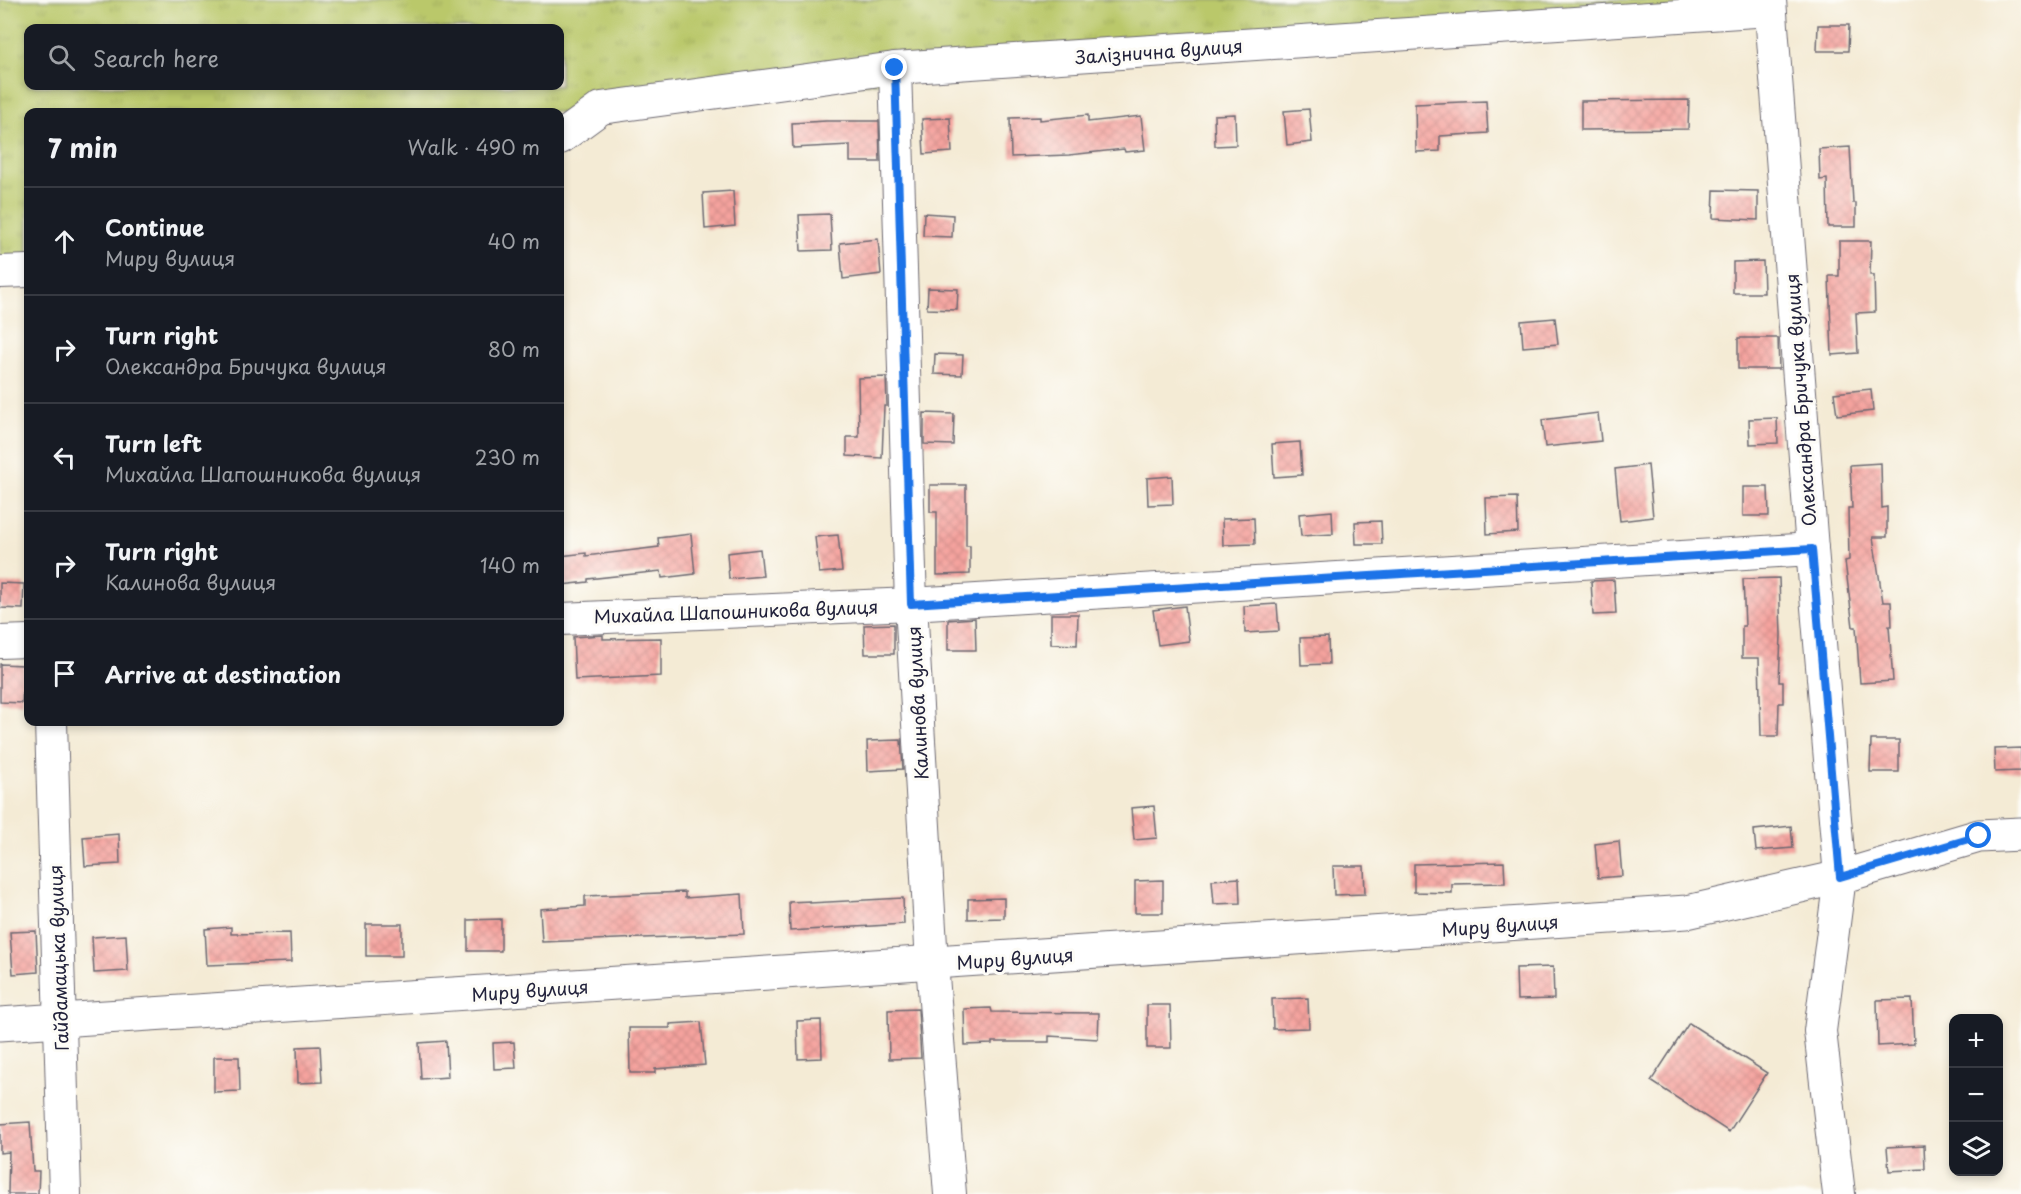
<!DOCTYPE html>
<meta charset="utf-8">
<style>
body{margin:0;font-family:"Playpen Sans",sans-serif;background:#242831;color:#f1f3f6}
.controls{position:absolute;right:18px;bottom:18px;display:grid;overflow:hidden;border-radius:12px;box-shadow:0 3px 9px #0003}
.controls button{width:54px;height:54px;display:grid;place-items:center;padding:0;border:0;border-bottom:2px solid #363941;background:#171b24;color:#f1f3f6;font:30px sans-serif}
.stop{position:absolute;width:18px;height:18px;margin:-14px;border:4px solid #1a73e8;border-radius:50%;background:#fff}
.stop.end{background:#1a73e8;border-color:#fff;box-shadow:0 2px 6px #0008}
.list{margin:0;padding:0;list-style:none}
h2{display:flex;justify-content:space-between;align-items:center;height:78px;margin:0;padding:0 24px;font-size:26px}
h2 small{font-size:20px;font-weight:400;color:#9ea1a6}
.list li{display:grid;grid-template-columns:39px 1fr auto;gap:18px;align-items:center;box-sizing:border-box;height:108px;padding:0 24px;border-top:2px solid #363941}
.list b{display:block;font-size:22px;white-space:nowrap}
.list p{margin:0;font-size:20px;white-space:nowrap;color:#9ea1a6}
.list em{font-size:20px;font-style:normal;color:#9ea1a6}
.icon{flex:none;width:33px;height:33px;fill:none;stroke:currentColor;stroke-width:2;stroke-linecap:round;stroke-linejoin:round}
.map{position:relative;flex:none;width:2021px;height:1194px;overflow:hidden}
.search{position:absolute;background:#171b24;box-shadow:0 3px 9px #0003;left:24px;top:24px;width:540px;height:66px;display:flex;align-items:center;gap:15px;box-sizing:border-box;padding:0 21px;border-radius:12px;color:#9ea1a6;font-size:22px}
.panel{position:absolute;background:#171b24;box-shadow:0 3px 9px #0003;left:24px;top:108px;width:540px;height:618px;border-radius:12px}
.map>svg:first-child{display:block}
.grass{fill:url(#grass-tufts);stroke:#6e7552;stroke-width:1.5;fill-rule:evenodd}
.building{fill:url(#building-cross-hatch)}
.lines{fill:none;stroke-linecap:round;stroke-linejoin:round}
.street-casing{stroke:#6c6871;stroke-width:34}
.secondary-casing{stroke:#6c6871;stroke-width:35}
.street{stroke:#fff;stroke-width:32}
.secondary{stroke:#fff;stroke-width:33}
.route{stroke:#1a73e8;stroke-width:8}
.labels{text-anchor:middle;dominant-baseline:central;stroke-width:6;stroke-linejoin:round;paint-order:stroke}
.street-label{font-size:18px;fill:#22223b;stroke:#fdfcf7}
</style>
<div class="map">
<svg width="2021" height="1194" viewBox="0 0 2021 1194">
<defs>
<pattern id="grass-tufts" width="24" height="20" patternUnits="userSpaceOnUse" patternTransform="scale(1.5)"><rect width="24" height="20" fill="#bac86a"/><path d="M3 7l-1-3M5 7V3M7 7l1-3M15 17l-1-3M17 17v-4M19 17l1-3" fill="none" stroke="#a0ac5d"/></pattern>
<pattern id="building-cross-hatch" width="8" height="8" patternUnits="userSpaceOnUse" patternTransform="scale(1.5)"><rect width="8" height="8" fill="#f5a39e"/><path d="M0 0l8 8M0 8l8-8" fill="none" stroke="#d28c89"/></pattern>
</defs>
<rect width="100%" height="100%" fill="#fdfcf7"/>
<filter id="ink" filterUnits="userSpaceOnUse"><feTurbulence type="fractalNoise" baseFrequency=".0167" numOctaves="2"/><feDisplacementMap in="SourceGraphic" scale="12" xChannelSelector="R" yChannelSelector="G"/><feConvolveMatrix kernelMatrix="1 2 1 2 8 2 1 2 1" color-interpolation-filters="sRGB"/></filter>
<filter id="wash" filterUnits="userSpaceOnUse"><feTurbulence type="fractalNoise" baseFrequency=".008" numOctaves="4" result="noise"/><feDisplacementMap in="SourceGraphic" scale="24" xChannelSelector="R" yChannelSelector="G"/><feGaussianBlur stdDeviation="1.35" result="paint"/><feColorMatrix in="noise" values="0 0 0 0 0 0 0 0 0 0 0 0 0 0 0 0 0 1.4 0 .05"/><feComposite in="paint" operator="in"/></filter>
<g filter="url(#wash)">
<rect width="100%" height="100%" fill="#f4ebd5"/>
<!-- grass -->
<path class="grass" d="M0,0H1770L601,108L560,138V112H28V271L0,272ZM28,28H560V86H28Z"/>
<g id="blocks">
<!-- building -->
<g class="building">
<path d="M1818,25H1849L1848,51H1817Z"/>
<path d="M1689,100L1688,129L1581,130V101Z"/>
<path d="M1486,101L1488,133L1440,136V151L1416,152L1415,104Z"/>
<path d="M1309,109L1312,142L1287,145L1284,111Z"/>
<path d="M1235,114L1236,145L1215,146L1214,115Z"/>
<path d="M1088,115V122L1141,116L1145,150L1125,152L1124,149L1069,155L1011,157L1010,118L1040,117V120Z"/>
<path d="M950,118L952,152L924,154L922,119Z"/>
<path d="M826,121H879L880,162H850V145L793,148L792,123Z"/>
<path d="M1850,147L1853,203H1856V227H1828L1827,179L1820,180L1819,149Z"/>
<path d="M1714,190L1758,191V220L1713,218Z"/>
<path d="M733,191L735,226L705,229L703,193Z"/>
<path d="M924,213L953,215L952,237L923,236Z"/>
<path d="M830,214L832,250L801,251L799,215Z"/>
<path d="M878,239L881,274L843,279L840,243Z"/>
<path d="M1839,241H1871L1870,275H1874L1875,312L1856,313L1858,353L1832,355L1829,276H1839Z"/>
<path d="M1763,261L1764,293H1733V262Z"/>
<path d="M928,288L958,289L957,310L927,309Z"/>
<path d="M1555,318L1558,344L1523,347L1521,321Z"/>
<path d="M1738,338H1778L1779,369H1738Z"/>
<path d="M935,354L963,355L962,375L934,374Z"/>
<path d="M886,377L887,406H884L882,458L847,456V437H859L858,378Z"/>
<path d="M1871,389L1873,411L1837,415L1834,393Z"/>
<path d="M924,413L954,414L953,445L924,444Z"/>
<path d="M1598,413L1601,441L1545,447L1542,420Z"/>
<path d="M1777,418L1778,443L1750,444L1749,419Z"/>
<path d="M1300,442L1302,475L1274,477L1272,444Z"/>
<path d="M1881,463L1882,508L1887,507V537H1873L1883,602H1891L1892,626H1889L1893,681L1860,683L1856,627H1853L1845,561L1849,560L1848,508H1852L1850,465Z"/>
<path d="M1648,465L1653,517L1620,521L1615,469Z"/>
<path d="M1172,476L1173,504L1148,505L1147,478Z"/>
<path d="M930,485H966V546H970V574L937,575V512H930Z"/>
<path d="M1743,487H1768L1769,516H1743Z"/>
<path d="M1517,497L1518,532L1487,534L1486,498Z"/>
<path d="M1332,511L1333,534L1301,536L1299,514Z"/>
<path d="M1254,518L1255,544L1223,545L1222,519Z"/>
<path d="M1381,521L1382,544H1356L1355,522Z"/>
<path d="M691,534L695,574L662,578L661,571L588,579V582L562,585L560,556L586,553V556L659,547L658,538Z"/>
<path d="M838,535L842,571L819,573L815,537Z"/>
<path d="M760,549L763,576L729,579L727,553Z"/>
<path d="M1779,578L1781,635L1779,682H1783V703H1779L1778,736H1761L1759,658H1742V626H1745L1743,579Z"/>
<path d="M1614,580L1616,614L1593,615L1591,581Z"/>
<path d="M0,583L24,584L23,609L0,608Z"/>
<path d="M1277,604L1279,631L1245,633L1244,606Z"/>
<path d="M1185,606L1189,641L1158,645L1153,610Z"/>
<path d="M1051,614H1078L1077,645L1051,644Z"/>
<path d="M975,618L976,650H948V620Z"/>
<path d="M894,624V654H865L864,625Z"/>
<path d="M603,635V639L661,638V676L575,680L573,637Z"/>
<path d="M1328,637L1329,664L1301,665L1300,638Z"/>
<path d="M0,664L24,665L22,703L0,702Z"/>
<path d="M901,740L903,769L868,771L867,741Z"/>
<path d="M1871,740H1899V772H1870Z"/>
<path d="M2021,748V771L1995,772L1994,749Z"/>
<path d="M1154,806L1157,838L1134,840L1131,808Z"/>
<path d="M1791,826L1793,848L1756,851L1754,830Z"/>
<path d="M119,834L120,864L85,866L83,837Z"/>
<path d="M1619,841L1622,876L1598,878L1595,844Z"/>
<path d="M1504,862L1505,883L1452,884V893L1414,892V864Z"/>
<path d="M1333,866H1364L1365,894L1334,895Z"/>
<path d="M1239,878L1240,903L1214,904L1212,880Z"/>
<path d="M1163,880V913H1135V881Z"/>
<path d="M685,892V898L742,894L744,934L542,942L540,909L585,906V896Z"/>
<path d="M903,898L904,924L790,931L789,902L810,901V903Z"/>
<path d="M1004,898V918L968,919V899Z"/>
<path d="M501,919V951H468V920Z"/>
<rect x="366" y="924" width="36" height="32"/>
<path d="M231,927V934L290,933L291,962L207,965L205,929Z"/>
<path d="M36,931L38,972L13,974L10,932Z"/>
<path d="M126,935L128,971L94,973L92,937Z"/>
<path d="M1553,967L1554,999L1517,1000L1516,968Z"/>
<path d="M1308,998L1309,1028L1273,1029L1272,999Z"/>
<path d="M1912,999L1914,1044L1878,1046L1877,1000Z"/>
<path d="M1147,1005H1170L1171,1048H1147Z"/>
<path d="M991,1008L992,1012L1099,1013L1098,1039L1049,1036V1042H992V1044L965,1045L964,1009Z"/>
<path d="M918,1009L921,1058L889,1059L888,1010Z"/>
<path d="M821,1020L822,1058L798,1059L797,1021Z"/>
<path d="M701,1022L705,1065L655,1069V1073H630L629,1028H670V1024Z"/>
<path d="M1689,1023L1767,1073L1729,1132L1651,1081Z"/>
<path d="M446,1041L448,1077L421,1079L419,1043Z"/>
<path d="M514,1042L516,1068L494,1069L493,1043Z"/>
<path d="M320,1046L322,1082L298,1083L297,1047Z"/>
<path d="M214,1057H239L240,1091L214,1092Z"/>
<path d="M30,1122L33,1171H39L38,1194H8L9,1152L0,1153V1124Z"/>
<path d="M1924,1145L1925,1169L1889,1171L1887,1147Z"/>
</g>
</g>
</g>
<g filter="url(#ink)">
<use href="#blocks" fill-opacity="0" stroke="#6c6871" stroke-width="1.5"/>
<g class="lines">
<!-- street casing -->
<g class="street-casing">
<g id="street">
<path d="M1770,0L1812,549L1840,877L1820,1031L1839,1194"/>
<path d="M895,68L911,604L932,963L950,1194"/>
<path d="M560,138L601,108L895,68L1770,10"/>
<path d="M0,272L28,271"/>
<path d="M560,619L911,604L1812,549"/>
<path d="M0,642L28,641"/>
<path d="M51,722L65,1194"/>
</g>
</g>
<!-- secondary casing -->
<g class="secondary-casing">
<path id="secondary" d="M0,1024L1687,912L1840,877L1979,836L2021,834"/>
</g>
<!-- street -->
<use href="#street" class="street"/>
<!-- secondary -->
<use href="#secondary" class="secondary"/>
</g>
</g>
<g class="lines" filter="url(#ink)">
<!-- route -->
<path class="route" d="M895,68L911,604L1812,549L1840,877L1979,836"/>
</g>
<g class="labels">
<!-- street labels -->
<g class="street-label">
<text transform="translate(1159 51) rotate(-4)">Залізнична вулиця</text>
<text transform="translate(1800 400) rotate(-94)">Олександра Бричука вулиця</text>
<text transform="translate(736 611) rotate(-2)">Михайла Шапошникова вулиця</text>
<text transform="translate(917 703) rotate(-93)">Калинова вулиця</text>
<text transform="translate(1500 925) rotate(-4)">Миру вулиця</text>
<text transform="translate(58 958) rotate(-92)">Гайдамацька вулиця</text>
<text transform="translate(1015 958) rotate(-4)">Миру вулиця</text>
<text transform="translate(530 990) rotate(-4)">Миру вулиця</text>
</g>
</g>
</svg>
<div class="controls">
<button>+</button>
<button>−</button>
<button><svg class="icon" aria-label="layers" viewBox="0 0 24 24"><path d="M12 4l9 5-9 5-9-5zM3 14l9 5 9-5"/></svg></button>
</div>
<div class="stop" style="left:1979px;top:836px"></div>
<div class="stop end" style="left:895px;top:68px"></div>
<div class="search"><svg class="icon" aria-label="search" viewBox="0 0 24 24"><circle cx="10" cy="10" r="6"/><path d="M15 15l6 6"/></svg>Search here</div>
<section class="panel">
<h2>7 min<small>Walk · 490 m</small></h2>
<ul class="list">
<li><svg class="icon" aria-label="ahead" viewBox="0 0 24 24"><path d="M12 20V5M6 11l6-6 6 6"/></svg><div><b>Continue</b><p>Миру вулиця</p></div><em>40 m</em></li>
<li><svg class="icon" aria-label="right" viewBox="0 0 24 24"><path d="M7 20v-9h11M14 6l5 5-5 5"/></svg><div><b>Turn right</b><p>Олександра Бричука вулиця</p></div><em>80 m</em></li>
<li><svg class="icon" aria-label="left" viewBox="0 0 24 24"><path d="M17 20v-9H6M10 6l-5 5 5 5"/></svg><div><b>Turn left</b><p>Михайла Шапошникова вулиця</p></div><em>230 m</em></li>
<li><svg class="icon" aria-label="right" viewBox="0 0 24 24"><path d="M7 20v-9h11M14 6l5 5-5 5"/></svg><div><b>Turn right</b><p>Калинова вулиця</p></div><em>140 m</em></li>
<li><svg class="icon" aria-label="arrive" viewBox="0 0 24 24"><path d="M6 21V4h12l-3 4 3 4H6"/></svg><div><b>Arrive at destination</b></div></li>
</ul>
</section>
</div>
